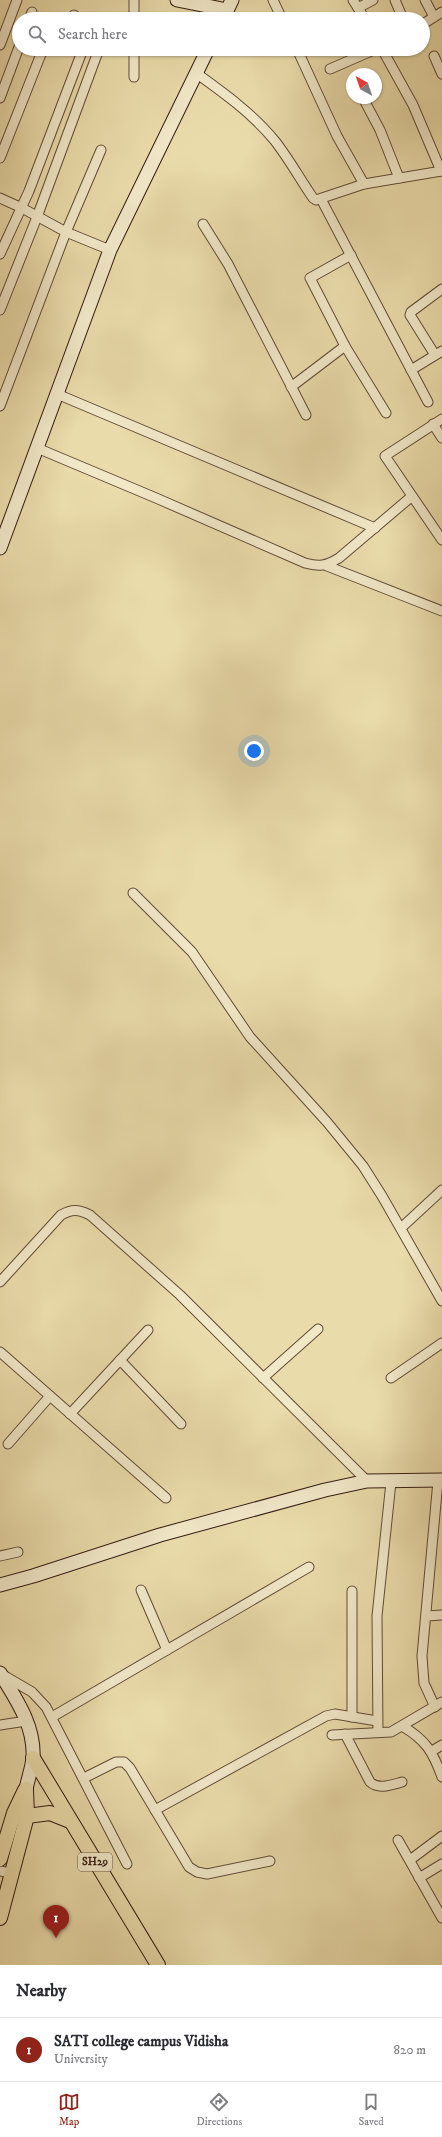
<!DOCTYPE html>
<style>
body{margin:0;font-family:"IM FELL DW Pica",serif;background:#f7f7f7;color:#2b2b33}
.compass{position:absolute;left:346px;top:68px;width:36px;height:36px;border-radius:50%;background:#fff;box-shadow:0 1px 3px #0004;rotate:320deg}
.you{position:absolute;left:254px;top:751px;width:14px;height:14px;margin:-10px;border:3px solid #fff;border-radius:50%;background:#1a73e8;box-shadow:0 0 0 6px #1a73e833}
.badge{display:grid;place-items:center;width:26px;height:26px;border-radius:50%;background:#8f2418;color:#fff;font-size:13px;font-weight:700}
.pin{position:absolute;translate:-50% -33px;filter:drop-shadow(0 1px 2px #0008)}
.pin::after{content:'';position:absolute;top:21px;width:14px;height:12px;background:inherit;clip-path:polygon(0 0,100% 0,50% 100%)}
.list{margin:0;padding:0;list-style:none}
h2{display:flex;justify-content:space-between;align-items:center;height:52px;margin:0;padding:0 16px;font-size:17px}
h2 small{font-size:13px;font-weight:400;color:#7c7c81}
.list li{display:grid;grid-template-columns:26px 1fr auto;gap:12px;align-items:center;box-sizing:border-box;height:64px;padding:0 16px;border-top:1px solid #e1e1e2}
.list b{display:block;font-size:15px;white-space:nowrap}
.list p{margin:0;font-size:13px;white-space:nowrap;color:#7c7c81}
.list em{font-size:13px;font-style:normal;color:#7c7c81}
.icon{flex:none;width:22px;height:22px;fill:none;stroke:currentColor;stroke-width:2;stroke-linecap:round;stroke-linejoin:round}
.map{position:relative;flex:none;width:442px;height:1965px;overflow:hidden}
.search{position:absolute;background:#fff;box-shadow:0 1px 3px #0004;left:12px;right:12px;top:12px;height:44px;display:flex;align-items:center;gap:10px;box-sizing:border-box;padding:0 14px;border-radius:22px;color:#7c7c81;font-size:15px}
.sheet{height:116px;background:#fff}
nav{display:flex;justify-content:space-around;align-items:center;box-sizing:border-box;height:56px;border-top:1px solid #e1e1e2;background:#fff;font-size:11px;color:#7c7c81}
nav a{display:grid;justify-items:center;gap:2px}
nav .on{color:#8f2418}
.map>svg:first-child{display:block}
.lines{fill:none;stroke-linecap:round;stroke-linejoin:round}
.street-casing{stroke:#614b38;stroke-width:11}
.secondary-casing{stroke:#331b12;stroke-width:15}
.primary-casing{stroke:#331b12;stroke-width:16}
.street{stroke:#f1e8c8;stroke-width:9}
.secondary{stroke:#f1e8c8;stroke-width:13}
.primary{stroke:#eadbaa;stroke-width:14}
.labels{text-anchor:middle;dominant-baseline:central;stroke-width:3;stroke-linejoin:round;paint-order:stroke}
.shield{fill:#f1e8c8;stroke:#6c5849;stroke-width:1}
.shield-label{font-size:11px;font-weight:bold;fill:#331b12}
</style>
<div class="map">
<svg width="442" height="1965" viewBox="0 0 442 1965">
<rect width="100%" height="100%" fill="#eadbaa"/>
<filter id="stains"><feTurbulence type="fractalNoise" baseFrequency=".005" numOctaves="4"/><feColorMatrix values="0 0 0 0 .2 0 0 0 0 .09 0 0 0 0 .02 0 0 0 .5 -.17"/></filter>
<radialGradient id="worn" r=".72"><stop offset=".6" stop-color="#630" stop-opacity="0"/><stop offset="1" stop-color="#630" stop-opacity=".3"/></radialGradient>
<g class="lines">
<!-- street casing -->
<g class="street-casing">
<g id="street">
<path d="M273,0L282,19"/>
<path d="M353,0L365,19"/>
<path d="M395,0L403,19"/>
<path d="M425,0L434,17"/>
<path d="M358,8L373,0"/>
<path d="M74,15L78,19"/>
<path d="M29,19L32,12"/>
<path d="M134,19V0"/>
<path d="M423,24L442,12"/>
<path d="M0,45L17,0"/>
<path d="M297,49L337,136L364,184"/>
<path d="M382,49L413,105L441,171"/>
<path d="M434,56L442,74"/>
<path d="M330,69L376,49"/>
<path d="M196,73C224,93 253,114 275,141C289,159 300,179 313,198L316,200L364,184L442,171"/>
<path d="M134,77V49"/>
<path d="M0,98L19,47"/>
<path d="M363,98L380,130L399,178"/>
<path d="M0,158L43,49"/>
<path d="M0,198L22,208L66,232L110,250"/>
<path d="M321,199L428,402"/>
<path d="M203,224L228,264L306,415"/>
<path d="M0,254L29,191L83,49"/>
<path d="M351,255L310,278L345,346L386,413"/>
<path d="M0,310L37,217L99,49"/>
<path d="M435,355L410,315L411,312L442,289"/>
<path d="M411,370L442,351"/>
<path d="M291,387L345,346"/>
<path d="M57,394L375,528"/>
<path d="M0,406L66,232L101,150"/>
<path d="M442,419L385,456L442,540"/>
<path d="M433,424L442,438"/>
<path d="M37,448L156,498L305,563C319,567 326,566 339,558L411,497"/>
<path d="M327,566L442,611"/>
<path d="M133,893L192,952L250,1037L327,1122L363,1166L382,1196L442,1301"/>
<path d="M401,1228L442,1190"/>
<path d="M0,1282L61,1215C72,1209 78,1209 90,1215L180,1295L367,1481"/>
<path d="M0,1352L166,1498"/>
<path d="M120,1360L181,1424"/>
<path d="M263,1378L318,1329"/>
<path d="M391,1378L442,1343"/>
<path d="M70,1414L148,1330"/>
<path d="M8,1444L50,1396"/>
<path d="M0,1556L18,1552"/>
<path d="M141,1590L167,1650"/>
<path d="M427,1616L442,1615"/>
<path d="M3,1675L32,1692L46,1707L127,1864"/>
<path d="M435,1707L424,1683L422,1656L438,1481"/>
<path d="M52,1717L309,1567"/>
<path d="M352,1717V1591"/>
<path d="M0,1725L26,1721"/>
<path d="M402,1726C426,1740 433,1752 442,1777"/>
<path d="M378,1732L377,1616L391,1482"/>
<path d="M345,1734L370,1782C379,1790 391,1785 402,1782"/>
<path d="M332,1735L391,1732L442,1702"/>
<path d="M432,1751L442,1745"/>
<path d="M84,1778L116,1762H124L130,1768L189,1867L197,1872L207,1874L270,1861"/>
<path d="M155,1810L326,1716L335,1714L377,1721"/>
<path d="M398,1840L442,1918"/>
<path d="M410,1860L442,1836"/>
<path d="M0,1871L11,1873"/>
<path d="M419,1878L442,1864"/>
</g>
</g>
<!-- secondary casing -->
<g class="secondary-casing">
<g id="secondary">
<path d="M177,0L227,10"/>
<path d="M223,19L232,0"/>
<path d="M0,548L110,250L208,49"/>
<path d="M0,1585L33,1576L160,1535L325,1490L367,1481L442,1480"/>
<path d="M0,1673C16,1699 35,1726 33,1758C32,1768 28,1779 26,1789"/>
</g>
</g>
<!-- primary casing -->
<g class="primary-casing">
<g id="primary">
<path d="M33,1758L158,1965"/>
<path d="M27,1816L50,1813L70,1821"/>
<path d="M0,1859L14,1813L25,1790"/>
<path d="M0,1918L27,1816L26,1789"/>
</g>
</g>
<!-- street -->
<use href="#street" class="street"/>
<!-- secondary -->
<use href="#secondary" class="secondary"/>
<!-- primary -->
<use href="#primary" class="primary"/>
</g>
<g class="labels">
<!-- shield labels -->
<rect class="shield" x="78" y="1853" width="34" height="18" rx="3"/>
<g class="shield-label">
<text x="95" y="1862">SH29</text>
</g>
</g>
<rect width="100%" height="100%" filter="url(#stains)"/>
<rect width="100%" height="100%" fill="url(#worn)"/>
</svg>
<svg class="compass" viewBox="-18 -18 36 36"><path d="M0-13l5 13h-10z" fill="#e53935"/><path d="M0 13l5-13h-10z" fill="#7c7c81"/></svg>
<div class="you"></div>
<div class="pin badge" style="left:56px;top:1938px">1</div>
<div class="search"><svg class="icon" aria-label="search" viewBox="0 0 24 24"><circle cx="10" cy="10" r="6"/><path d="M15 15l6 6"/></svg>Search here</div>
</div>
<section class="sheet">
<h2>Nearby<small></small></h2>
<ul class="list">
<li><span class="badge">1</span><div><b>SATI college campus Vidisha</b><p>University</p></div><em>820 m</em></li>
</ul>
</section>
<nav>
<a class="on"><svg class="icon" aria-label="map" viewBox="0 0 24 24"><path d="M3 6l6-2 6 2 6-2v14l-6 2-6-2-6 2zM9 4v14M15 6v14"/></svg>Map</a>
<a><svg class="icon" aria-label="directions" viewBox="0 0 24 24"><path d="M12 3l9 9-9 9-9-9zM9 14v-3h6M13 9l2 2-2 2"/></svg>Directions</a>
<a><svg class="icon" aria-label="saved" viewBox="0 0 24 24"><path d="M7 4h10v16l-5-4-5 4z"/></svg>Saved</a>
</nav>
